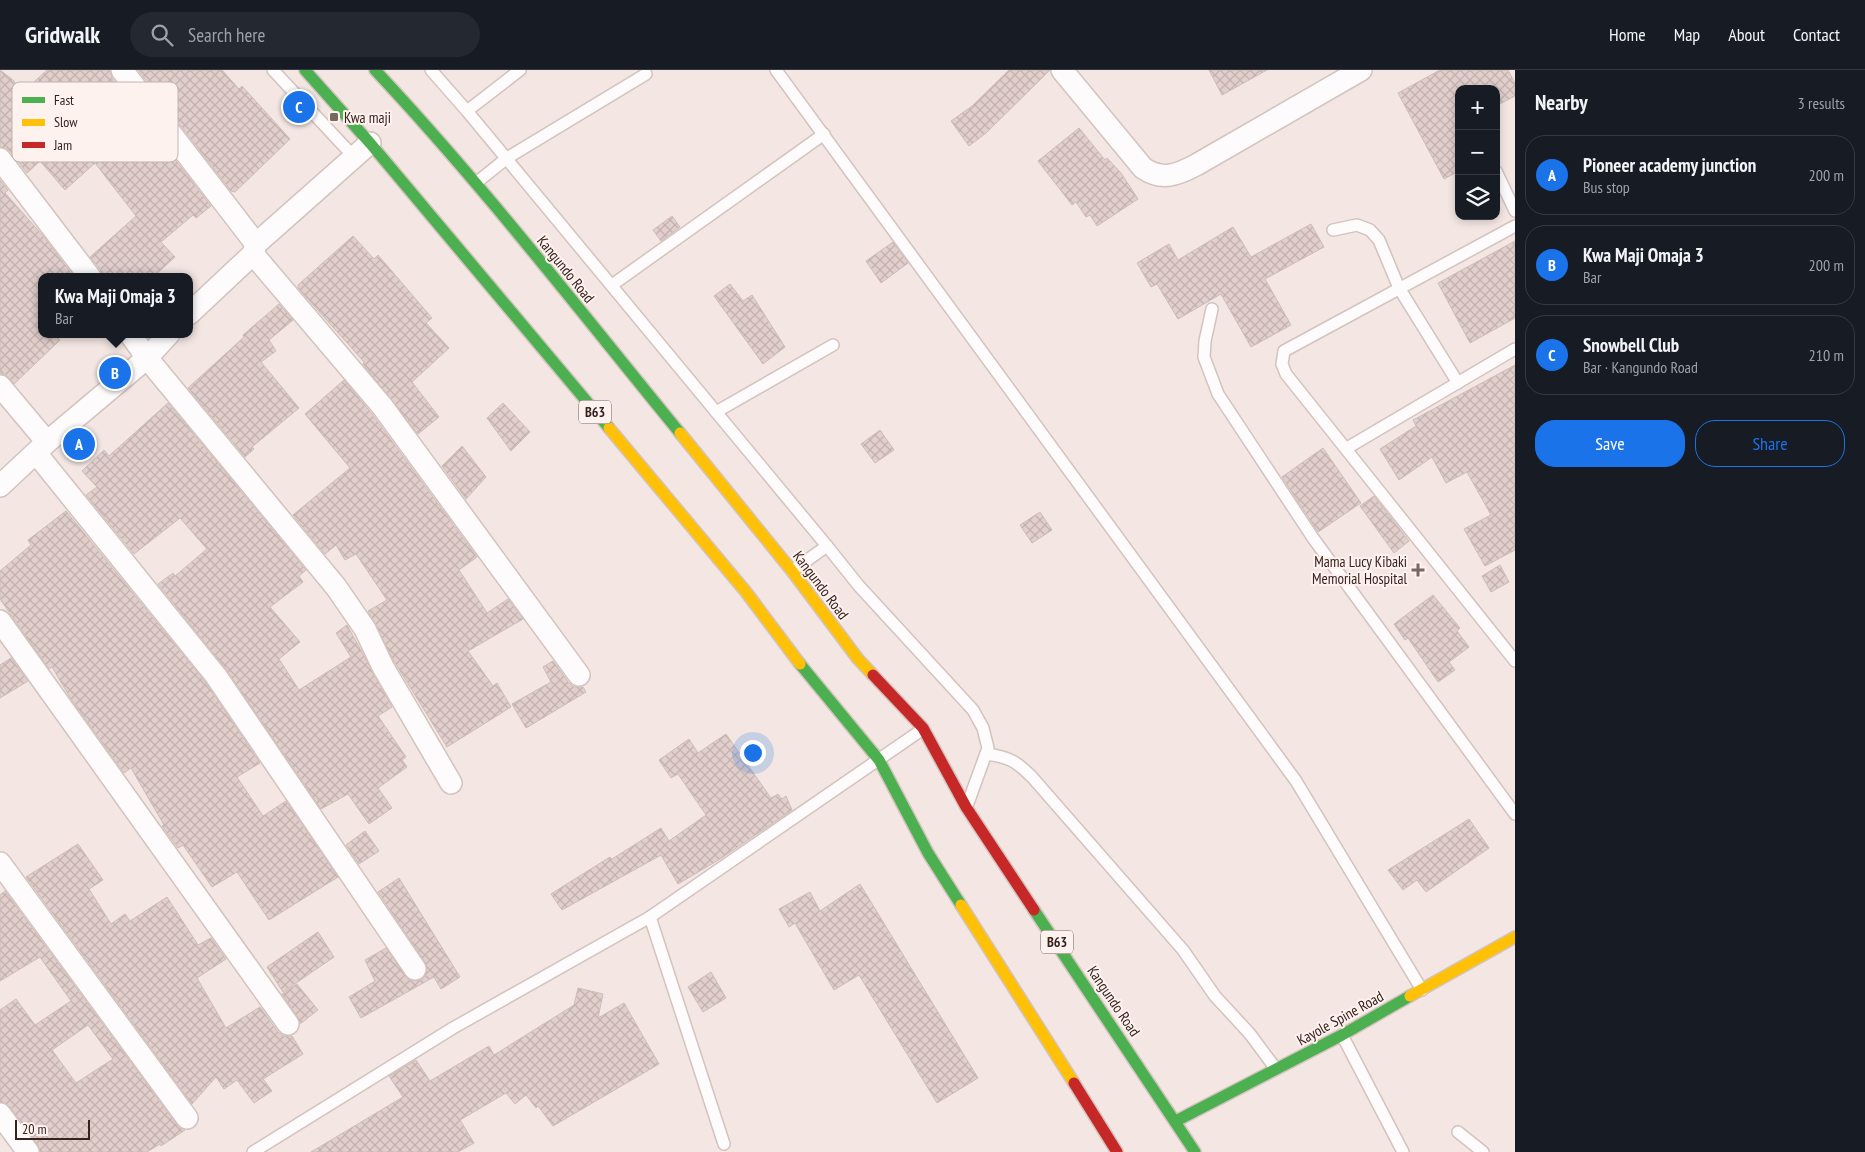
<!DOCTYPE html>
<meta charset="utf-8">
<style>
body{margin:0;font-family:"PT Sans Narrow",sans-serif;background:#242831;color:#f1f3f6}
.controls{position:absolute;right:15px;top:15px;display:grid;overflow:hidden;border-radius:10px;box-shadow:0 2px 8px #0003}
.controls button{width:45px;height:45px;display:grid;place-items:center;padding:0;border:0;border-bottom:1px solid #363941;background:#171b24;color:#f1f3f6;font:25px sans-serif}
.scale{position:absolute;left:15px;bottom:12px;width:75px;box-sizing:border-box;padding-left:5px;border:2px solid #37221d;border-top:0;font-size:14px;line-height:18px;white-space:nowrap;color:#37221d;-webkit-text-stroke:4px #fef2ef;paint-order:stroke}
.you{position:absolute;left:752px;top:682px;width:18px;height:18px;margin:-12px;border:4px solid #fff;border-radius:50%;background:#1a73e8;box-shadow:0 0 0 8px #1a73e833}
.badge{display:grid;place-items:center;width:32px;height:32px;border-radius:50%;background:#1a73e8;color:#fff;font-size:16px;font-weight:700}
.pin{position:absolute;translate:-50% -50%;border:2px solid #fff;box-shadow:0 1px 5px #0006}
.popup{position:absolute;left:38px;top:203px;width:155px;height:65px;box-sizing:border-box;display:grid;place-content:center;border-radius:10px;background:#171b24;filter:drop-shadow(0 1px 4px #0005);font-size:16px;white-space:nowrap;color:#9ea1a6}
.popup b{font-size:19px;color:#f1f3f6}
.popup::after{content:'';position:absolute;left:50%;top:100%;margin-left:-10px;border:10px solid transparent;border-top-color:#171b24}
.list{margin:0;padding:0;list-style:none}
h2{display:flex;justify-content:space-between;align-items:center;height:65px;margin:0;padding:0 20px;font-size:21px}
h2 small{font-size:16px;font-weight:400;color:#9ea1a6}
.list li{display:grid;grid-template-columns:32px 1fr auto;gap:15px;align-items:center;box-sizing:border-box;height:80px;margin:0 10px 10px;padding:0 10px;border:1px solid #363941;border-radius:20px}
.list b{display:block;font-size:19px;white-space:nowrap}
.list p{margin:0;font-size:16px;white-space:nowrap;color:#9ea1a6}
.list em{font-size:16px;font-style:normal;color:#9ea1a6}
.actions{display:flex;gap:10px;padding:15px 20px}
.actions a{flex:1;padding:11px 0;border:1px solid #1a73e8;border-radius:20px;text-align:center;font-size:18px;color:#1a73e8}
.actions .main{background:#1a73e8;color:#fff}
.icon{flex:none;width:28px;height:28px;fill:none;stroke:currentColor;stroke-width:2;stroke-linecap:round;stroke-linejoin:round}
.map{position:relative;flex:none;width:1515px;height:1082px;overflow:hidden}
header{display:flex;align-items:center;gap:30px;box-sizing:border-box;height:70px;padding:0 25px;background:#171b24;border-bottom:1px solid #363941}
header strong{font-size:24px}
nav{display:flex;gap:28px;margin-inline-start:auto;font-size:18px}
.search{width:350px;height:45px;background:#242831;display:flex;align-items:center;gap:12px;box-sizing:border-box;padding:0 18px;border-radius:28px;color:#9ea1a6;font-size:19px}
main{display:flex}
aside{flex:1;background:#171b24}
.map>svg:first-child{display:block}
.building{fill:url(#building-cross-hatch);stroke:#ccbdb9;fill-rule:evenodd}
.lines{fill:none;stroke-linecap:round;stroke-linejoin:round}
.lane-casing{stroke:#d3c3be;stroke-width:14}
.street-casing{stroke:#d3c3be;stroke-width:24}
.fast-casing{stroke:#d3c3be;stroke-width:14}
.slow-casing{stroke:#d3c3be;stroke-width:14}
.jam-casing{stroke:#d3c3be;stroke-width:14}
.lane{stroke:#fdfbfb;stroke-width:11}
.street{stroke:#fdfbfb;stroke-width:21}
.fast{stroke:#4caf50;stroke-width:11}
.slow{stroke:#ffc107;stroke-width:11}
.jam{stroke:#c62828;stroke-width:11}
.poi-dot{fill:#796762;stroke:#fef2ef;stroke-width:2}
.labels{text-anchor:middle;dominant-baseline:central;stroke-width:4;stroke-linejoin:round;paint-order:stroke}
.shield{fill:#fef2ef;stroke:#73605c;stroke-width:1}
.shield-label{font-size:14px;font-weight:bold;fill:#37221d}
.poi-label{font-size:15px;fill:#37221d;stroke:#fef2ef;text-anchor:start}
.street-label{font-size:15px;fill:#37221d;stroke:#fef2ef}
.key{fill:#fef2ef;stroke:#c2b4b0;stroke-width:1}
.key-label{font-size:14px;fill:#37221d}
</style>
<header>
<strong>Gridwalk</strong>
<div class="search"><svg class="icon" aria-label="search" viewBox="0 0 24 24"><circle cx="10" cy="10" r="6"/><path d="M15 15l6 6"/></svg>Search here</div>
<nav><a>Home</a><a>Map</a><a>About</a><a>Contact</a></nav>
</header>
<main>
<div class="map">
<svg width="1515" height="1082" viewBox="0 0 1515 1082">
<defs>
<pattern id="building-cross-hatch" width="8" height="8" patternUnits="userSpaceOnUse" patternTransform="scale(1.25)"><rect width="8" height="8" fill="#e2cfcb"/><path d="M0 0l8 8M0 8l8-8" fill="none" stroke="#c2b1ae"/></pattern>
</defs>
<rect width="100%" height="100%" fill="#f3e6e3"/>
<!-- building -->
<g class="building">
<path d="M0,0L13,10L23,22L47,0H110L112,8L211,136L196,148L193,145L161,172L175,187L153,207H102L100,199L90,187L136,146L95,93L65,120L40,91L27,103L10,81L0,77Z"/>
<path d="M138,0H222L239,19L242,16L290,69L235,122L231,121Z"/>
<path d="M1009,0H1050L986,63L969,76L951,51L972,36Z"/>
<path d="M1209,0H1267L1222,25Z"/>
<path d="M1440,0H1508L1515,13V26L1496,36V19H1459V101L1444,109L1398,23Z"/>
<path d="M1079,58L1105,90L1107,88L1121,103L1138,129L1097,156L1090,145L1086,147L1076,132L1072,135L1038,91Z"/>
<path d="M0,110L8,120L5,123L44,167L74,207H41V264H54L60,270L14,314L5,304H0Z"/>
<path d="M672,146L680,157L661,171L653,160Z"/>
<path d="M1311,154L1324,177L1265,209L1291,255L1251,277L1221,224L1178,249L1157,214L1151,217L1137,193L1169,174L1178,190L1233,157L1251,187Z"/>
<path d="M353,166L374,189L378,185L432,248L426,253L449,278L412,312L439,347L418,364L363,294L364,292L298,218V215Z"/>
<path d="M1515,171V248L1470,273L1438,213Z"/>
<path d="M893,172L908,193L881,213L866,191Z"/>
<path d="M730,214L743,231L752,225L785,277L763,294L714,226Z"/>
<path d="M279,234L293,250L269,270L276,281L261,292L299,338L252,377L254,379L245,387L188,318L244,267L243,265Z"/>
<path d="M1515,295V480L1485,496L1464,459L1491,445L1467,402L1446,413L1432,387L1399,410L1380,379L1416,356L1413,350Z"/>
<path d="M344,310L372,344L477,487L459,500L487,543L508,529L523,549L468,581L493,616L497,613L511,637L447,677L394,591L368,541L387,530L356,484L345,490L336,475L325,484L293,445L350,398L305,344Z"/>
<path d="M168,333L306,500L299,506L303,512L270,537L300,572L279,589L299,620L351,587L336,563L347,555L392,637L378,646L406,687L402,690L407,697L378,718L392,738L369,754L348,724L321,739L226,599L158,514L173,503L175,506L207,479L180,448L134,484L86,425L97,417L82,401L104,380L109,386Z"/>
<path d="M503,333L530,362L511,381L487,348Z"/>
<path d="M880,360L894,380L875,393L861,374Z"/>
<path d="M462,376L486,407L466,429L442,396Z"/>
<path d="M1323,378L1361,433L1318,462L1282,407Z"/>
<path d="M1374,426L1409,471L1394,483L1360,436Z"/>
<path d="M66,441L206,613L260,693L237,707L263,746L286,731L338,807L269,850L237,802L212,817L183,775L178,778L162,756L164,755L131,698L124,703L71,629L52,597L49,599L0,529V501L31,475L28,470Z"/>
<path d="M1040,442L1052,460L1032,473L1020,455Z"/>
<path d="M1500,495L1509,512L1491,522L1482,506Z"/>
<path d="M1433,525L1460,558L1457,561L1469,577L1449,592L1455,600L1438,612L1408,568L1405,570L1394,554Z"/>
<path d="M11,588L28,611L0,628V595Z"/>
<path d="M553,591L569,613L574,617H583L586,622L526,658L512,634L551,612L543,597Z"/>
<path d="M726,664L771,728L778,724L782,729L786,726L792,740L720,789L678,814L661,785L562,840L551,824L562,817L610,787L612,789L661,758L669,771L706,745L678,704L671,708L659,690L689,669L698,683Z"/>
<path d="M1469,749L1489,778L1426,822L1417,810L1403,820L1388,800Z"/>
<path d="M365,761L379,781L359,794L346,775Z"/>
<path d="M78,774L103,810L89,819L111,854L125,844L130,851L167,827L198,875L211,868L226,889L197,908L226,958L260,937L278,962L283,966H292L303,984L263,1009L272,1021L254,1033L237,1010L224,1019L216,1007L192,1034L26,807Z"/>
<path d="M399,808L460,907L441,919L434,907L361,948L349,927L375,911L365,890L386,878L409,910H422L426,904L425,892L378,822Z"/>
<path d="M860,814L978,1008L937,1033L859,905L834,920L795,853L789,857L779,839L810,822L820,841Z"/>
<path d="M5,821L177,1055L185,1060L161,1076L160,1074L147,1082H40L38,1075L10,1037L0,1032V940L16,929L35,955L71,931L40,887L0,911V825ZM88,955L113,989L76,1013L52,980Z"/>
<path d="M318,862L334,887L283,922L267,897Z"/>
<path d="M711,902L726,928L703,942L688,917Z"/>
<path d="M297,914L318,940L300,954L298,947L282,924Z"/>
<path d="M578,918L603,924L598,948L624,933L659,994L553,1056L538,1036L536,1038L526,1025L515,1034L506,1023L460,1050L474,1073L458,1082H311L403,1027L389,1006L416,990L430,1011L489,976L494,985L574,935Z"/>
</g>
<g class="lines">
<!-- lane casing -->
<g class="lane-casing">
<g id="lane">
<path d="M273,0L354,87"/>
<path d="M431,0L467,41L520,0"/>
<path d="M776,0L1296,711L1422,920"/>
<path d="M467,41L827,476"/>
<path d="M1496,101L1515,141"/>
<path d="M476,113L507,88L646,4"/>
<path d="M1515,156L1284,281L1282,294L1286,304L1515,591"/>
<path d="M1333,160L1357,155L1370,160L1379,170L1399,218L1458,313"/>
<path d="M612,215L824,64"/>
<path d="M1212,239L1205,271L1204,287L1218,324L1313,468L1515,744"/>
<path d="M716,342L833,275"/>
<path d="M1347,378L1515,279"/>
<path d="M792,501L827,476L859,516L973,640L983,658L988,678L968,733"/>
<path d="M986,684C1009,687 1016,691 1032,707L1183,880L1215,926L1250,964L1276,999"/>
<path d="M650,847L724,1074"/>
<path d="M1342,965L1403,1082"/>
<path d="M1458,1062L1483,1082"/>
<path d="M253,1082L453,958L650,847L923,659"/>
</g>
</g>
<!-- street casing -->
<g class="street-casing">
<g id="street">
<path d="M122,0L256,174"/>
<path d="M1062,0L1143,98C1162,111 1177,105 1196,95L1361,0"/>
<path d="M0,89L90,207"/>
<path d="M253,184L382,336L579,605"/>
<path d="M189,244L253,184L256,174L370,73"/>
<path d="M130,264L147,288L336,517L365,559L383,597L451,713"/>
<path d="M0,316L47,372"/>
<path d="M36,383L216,606L415,899"/>
<path d="M0,416L47,372L147,288L169,264"/>
<path d="M0,551L288,954"/>
<path d="M0,793L187,1048"/>
<path d="M0,1044L28,1082"/>
</g>
</g>
<!-- fast casing -->
<g class="fast-casing">
<g id="fast">
<path d="M305,0L370,73L609,358"/>
<path d="M375,0C483,115 580,241 680,363"/>
<path d="M800,594L879,690L928,783L961,835"/>
<path d="M1034,840L1195,1082"/>
<path d="M1176,1051L1342,965L1410,926"/>
</g>
</g>
<!-- slow casing -->
<g class="slow-casing">
<g id="slow">
<path d="M609,358L746,522L800,594"/>
<path d="M680,363L792,501L858,589L873,605"/>
<path d="M961,835L1074,1013"/>
<path d="M1410,926L1515,867"/>
</g>
</g>
<!-- jam casing -->
<g class="jam-casing">
<g id="jam">
<path d="M873,605L923,658L966,737L1034,840"/>
<path d="M1074,1013L1117,1082"/>
</g>
</g>
<!-- lane -->
<use href="#lane" class="lane"/>
<!-- street -->
<use href="#street" class="street"/>
<!-- fast -->
<use href="#fast" class="fast"/>
<!-- slow -->
<use href="#slow" class="slow"/>
<!-- jam -->
<use href="#jam" class="jam"/>
</g>
<!-- markers -->
<g class="poi-dot">
<rect x="329" y="42" width="10" height="10" rx="2.5"/>
<path d="M1415.5 492.5h5v5h5v5h-5v5h-5v-5h-5v-5h5z"/>
</g>
<g class="labels">
<!-- shield labels -->
<g class="shield">
<rect x="579" y="330.5" width="32" height="23" rx="4"/>
<rect x="1041" y="860.5" width="32" height="23" rx="4"/>
</g>
<g class="shield-label">
<text x="595" y="342">B63</text>
<text x="1057" y="872">B63</text>
</g>
<!-- poi labels -->
<g class="poi-label">
<text x="344" y="47">Kwa maji</text>
<text x="1407" y="491" text-anchor="end">Mama Lucy Kibaki<tspan x="1407" dy="17">Memorial Hospital</tspan></text>
</g>
<!-- street labels -->
<g class="street-label">
<text transform="translate(566 199) rotate(51)">Kangundo Road</text>
<text transform="translate(821 515) rotate(53)">Kangundo Road</text>
<text transform="translate(1114 931) rotate(56)">Kangundo Road</text>
<text transform="translate(1340 948) rotate(-29)">Kayole Spine Road</text>
</g>
</g>
<!-- legend -->
<rect x="12" y="12" width="166" height="80" rx="8" class="key"/>
<rect x="22" y="27" width="23" height="6" fill="#4caf50"/>
<rect x="22" y="49" width="23" height="7" fill="#ffc107"/>
<rect x="22" y="72" width="23" height="6" fill="#c62828"/>
<g class="key-label">
<text x="54" y="35">Fast</text>
<text x="54" y="57">Slow</text>
<text x="54" y="80">Jam</text>
</g>
</svg>
<div class="controls">
<button>+</button>
<button>−</button>
<button><svg class="icon" aria-label="layers" viewBox="0 0 24 24"><path d="M12 4l9 5-9 5-9-5zM3 14l9 5 9-5"/></svg></button>
</div>
<div class="scale">20 m</div>
<div class="you"></div>
<div class="pin badge" style="left:79px;top:374px">A</div>
<div class="pin badge" style="left:115px;top:303px">B</div>
<div class="popup"><b>Kwa Maji Omaja 3</b>Bar</div>
<div class="pin badge" style="left:299px;top:37px">C</div>
</div>
<aside>
<h2>Nearby<small>3 results</small></h2>
<ul class="list">
<li><span class="badge">A</span><div><b>Pioneer academy junction</b><p>Bus stop</p></div><em>200 m</em></li>
<li><span class="badge">B</span><div><b>Kwa Maji Omaja 3</b><p>Bar</p></div><em>200 m</em></li>
<li><span class="badge">C</span><div><b>Snowbell Club</b><p>Bar · Kangundo Road</p></div><em>210 m</em></li>
</ul>
<div class="actions"><a class="main">Save</a><a>Share</a></div>
</aside>
</main>
